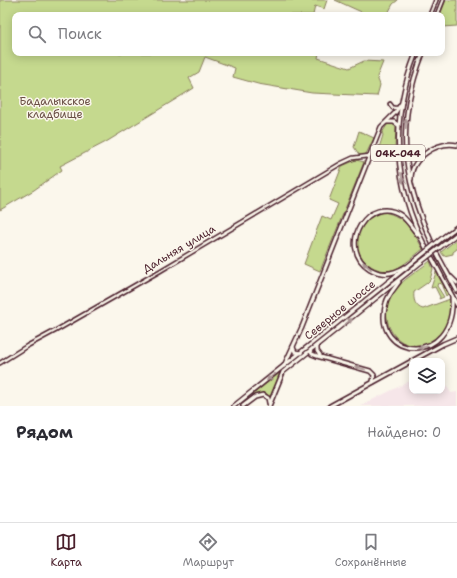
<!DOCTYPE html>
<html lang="ru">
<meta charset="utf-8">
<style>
body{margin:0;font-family:"Shantell Sans",sans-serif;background:#f2f2f3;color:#2b2b33}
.controls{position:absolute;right:12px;bottom:12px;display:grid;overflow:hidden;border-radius:8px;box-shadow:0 2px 10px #0003}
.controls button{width:36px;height:36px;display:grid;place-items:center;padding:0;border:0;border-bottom:1px solid #e1e1e2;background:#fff;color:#2b2b33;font:20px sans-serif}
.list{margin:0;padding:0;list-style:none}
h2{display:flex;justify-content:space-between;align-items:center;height:52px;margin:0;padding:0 16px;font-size:17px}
h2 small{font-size:13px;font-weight:400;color:#7c7c81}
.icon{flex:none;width:22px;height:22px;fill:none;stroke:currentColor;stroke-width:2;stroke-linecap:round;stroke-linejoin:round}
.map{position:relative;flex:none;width:457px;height:406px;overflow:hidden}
.search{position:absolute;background:#fff;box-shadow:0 2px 10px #0003;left:12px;right:12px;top:12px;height:44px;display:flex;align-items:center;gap:10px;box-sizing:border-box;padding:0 14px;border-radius:8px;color:#7c7c81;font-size:15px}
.sheet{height:116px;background:#fff}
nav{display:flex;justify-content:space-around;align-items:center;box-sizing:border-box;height:56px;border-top:1px solid #e1e1e2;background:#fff;font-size:11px;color:#7c7c81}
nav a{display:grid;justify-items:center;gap:2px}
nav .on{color:#4a1f2b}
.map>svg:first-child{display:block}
.built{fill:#f6e6e9}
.green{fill:#c5d98e;stroke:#887c5c}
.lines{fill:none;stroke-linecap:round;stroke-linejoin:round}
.minor-casing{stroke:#4a1f2b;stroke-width:5.5}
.major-casing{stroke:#4a1f2b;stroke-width:6}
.minor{stroke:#fbf7ec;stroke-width:2.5}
.major{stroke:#fbf7ec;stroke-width:3}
.major-bridge-casing{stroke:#4a1f2b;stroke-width:6;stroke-linecap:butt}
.major-bridge{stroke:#fbf7ec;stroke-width:3}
.oneway{fill:#ab9695}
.labels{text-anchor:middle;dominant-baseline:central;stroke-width:3;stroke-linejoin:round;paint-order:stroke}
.shield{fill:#fbf7ec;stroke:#7f6065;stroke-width:1}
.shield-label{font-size:10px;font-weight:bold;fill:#4a1f2b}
.park-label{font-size:11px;fill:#694e44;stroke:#fbf7ec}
.street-label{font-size:11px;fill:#4a1f2b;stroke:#fbf7ec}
</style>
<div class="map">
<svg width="457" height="406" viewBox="0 0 457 406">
<rect width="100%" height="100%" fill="#fbf7ec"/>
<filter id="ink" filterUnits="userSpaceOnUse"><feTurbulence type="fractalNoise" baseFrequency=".025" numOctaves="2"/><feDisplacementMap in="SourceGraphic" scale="8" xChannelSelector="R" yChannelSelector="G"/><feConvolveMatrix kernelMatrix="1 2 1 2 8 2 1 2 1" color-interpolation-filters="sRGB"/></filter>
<g filter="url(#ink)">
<!-- built -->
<path class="built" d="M442,376L451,393L457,392V406H360L412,380V391H442Z"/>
<!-- green -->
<g class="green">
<path d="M0,0H327L324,9L315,6L313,15H15V53H319L318,58L349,68L364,61L383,62L377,77L380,85L377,96L312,93L258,84L233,77L235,68L205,57L199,72L189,78L194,88L106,142L60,166L62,170L34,190L0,210Z"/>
<path d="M335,0H398L393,4L387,15H368Z"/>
<path d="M446,0H457V26L442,27V15H440Z"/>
<path d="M391,123L396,126L395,148H379L383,135L382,133L387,125Z"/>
<path d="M359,131L374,138L366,154L360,156L354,147Z"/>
<path d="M356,160L364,162L320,271L304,264L322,216L331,220L338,204L329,200L342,166Z"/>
<path d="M384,212C405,216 414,233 423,249C414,256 405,265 395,269C380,275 361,264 357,247C355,237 363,221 373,216C376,213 380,213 384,212Z"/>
<path d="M457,239V249L453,252V254L444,256L441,252Z"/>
<path d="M430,261L433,269L430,280L427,283L414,292C413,299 415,307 423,309L450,299C453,304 451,314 450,320C443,355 392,355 387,318C385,309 387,300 393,292C402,280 418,271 430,261Z"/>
<path d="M436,272L448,294L446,296L441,284L438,283L437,286L444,297L439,299L440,297L435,287L431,288Z"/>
<path d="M281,372L270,397L266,393L252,395Z"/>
</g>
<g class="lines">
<!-- minor casing -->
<g class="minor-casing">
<g id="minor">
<path d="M390,104L393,108H399"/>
<path d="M0,363L27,346L55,331L160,271L340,164L353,158L369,156"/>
</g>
</g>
<!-- major casing -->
<g class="major-casing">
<g id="major">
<path d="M430,15L436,0"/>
<path d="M437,15L443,0"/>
<path d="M416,53C390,119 393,185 426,248"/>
<path d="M423,53C396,122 401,176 432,243"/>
<path d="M387,122H394L398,125"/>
<path d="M411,179C411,158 437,141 457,145"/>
<path d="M445,236L457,227"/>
<path d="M448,241L457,234"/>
<path d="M437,254L457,291"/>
<path d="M432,258L457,305"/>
<path d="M405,267C394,274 382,276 370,269C335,247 369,192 402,216C408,221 413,229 418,235"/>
<path d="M451,277L457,283"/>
<path d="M399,282C394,289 388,295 386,303C370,360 457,368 452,296"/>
<path d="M317,346V351L320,355"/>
<path d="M293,347L295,352L301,353"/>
<path d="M310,351L312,354L317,356L370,371L374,375L373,382"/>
<path d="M412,361L443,344L457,338"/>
<path d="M284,366L302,327L381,127L395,113L401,104"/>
<path d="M234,406L418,258"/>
<path d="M243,406L255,397L263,395L268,398L269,403"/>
<path d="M269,406L283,372L421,262"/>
<path d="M330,406L412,361"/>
</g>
</g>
<!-- minor -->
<use href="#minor" class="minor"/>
<!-- major -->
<use href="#major" class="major"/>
<!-- major-bridge casing -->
<g class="major-bridge-casing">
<g id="major-bridge">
<path d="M418,258L445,236"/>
<path d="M421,262L448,241"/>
</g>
</g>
<!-- major-bridge -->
<use href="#major-bridge" class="major-bridge"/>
</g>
<!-- one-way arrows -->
<defs><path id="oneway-solid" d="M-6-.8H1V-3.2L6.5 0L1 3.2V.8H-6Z"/></defs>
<g class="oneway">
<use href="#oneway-solid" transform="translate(406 124) rotate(-86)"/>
<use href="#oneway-solid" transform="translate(402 178) rotate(78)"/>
<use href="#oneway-solid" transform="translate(367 266) rotate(-140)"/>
<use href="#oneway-solid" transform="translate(348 322) rotate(-38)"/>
<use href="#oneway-solid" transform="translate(423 347) rotate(170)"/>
<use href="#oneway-solid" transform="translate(360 368) rotate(-163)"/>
<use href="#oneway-solid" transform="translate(271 377) rotate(141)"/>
</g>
</g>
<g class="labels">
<!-- shield labels -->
<rect class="shield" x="371" y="145" width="54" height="16" rx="3"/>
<g class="shield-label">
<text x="398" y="153">04К-044</text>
</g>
<!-- park labels -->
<g class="park-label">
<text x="55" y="101">Бадалыкское<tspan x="55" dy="13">кладбище</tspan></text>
</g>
<!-- street labels -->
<g class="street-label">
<text transform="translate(179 249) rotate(-31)">Дальняя улица</text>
<text transform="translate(340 310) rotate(-39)">Северное шоссе</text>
</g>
</g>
</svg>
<div class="controls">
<button><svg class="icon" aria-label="layers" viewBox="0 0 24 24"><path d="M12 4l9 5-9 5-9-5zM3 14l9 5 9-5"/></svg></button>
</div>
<div class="search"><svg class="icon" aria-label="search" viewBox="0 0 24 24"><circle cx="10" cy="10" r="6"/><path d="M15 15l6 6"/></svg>Поиск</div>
</div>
<section class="sheet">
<h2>Рядом<small>Найдено: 0</small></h2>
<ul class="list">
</ul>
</section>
<nav>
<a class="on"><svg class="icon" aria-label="map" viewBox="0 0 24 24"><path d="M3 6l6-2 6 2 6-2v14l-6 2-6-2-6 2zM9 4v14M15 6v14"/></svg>Карта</a>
<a><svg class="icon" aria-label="directions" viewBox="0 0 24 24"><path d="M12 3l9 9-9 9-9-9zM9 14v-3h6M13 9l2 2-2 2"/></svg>Маршрут</a>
<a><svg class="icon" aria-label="saved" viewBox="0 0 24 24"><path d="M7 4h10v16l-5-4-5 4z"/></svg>Сохранённые</a>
</nav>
